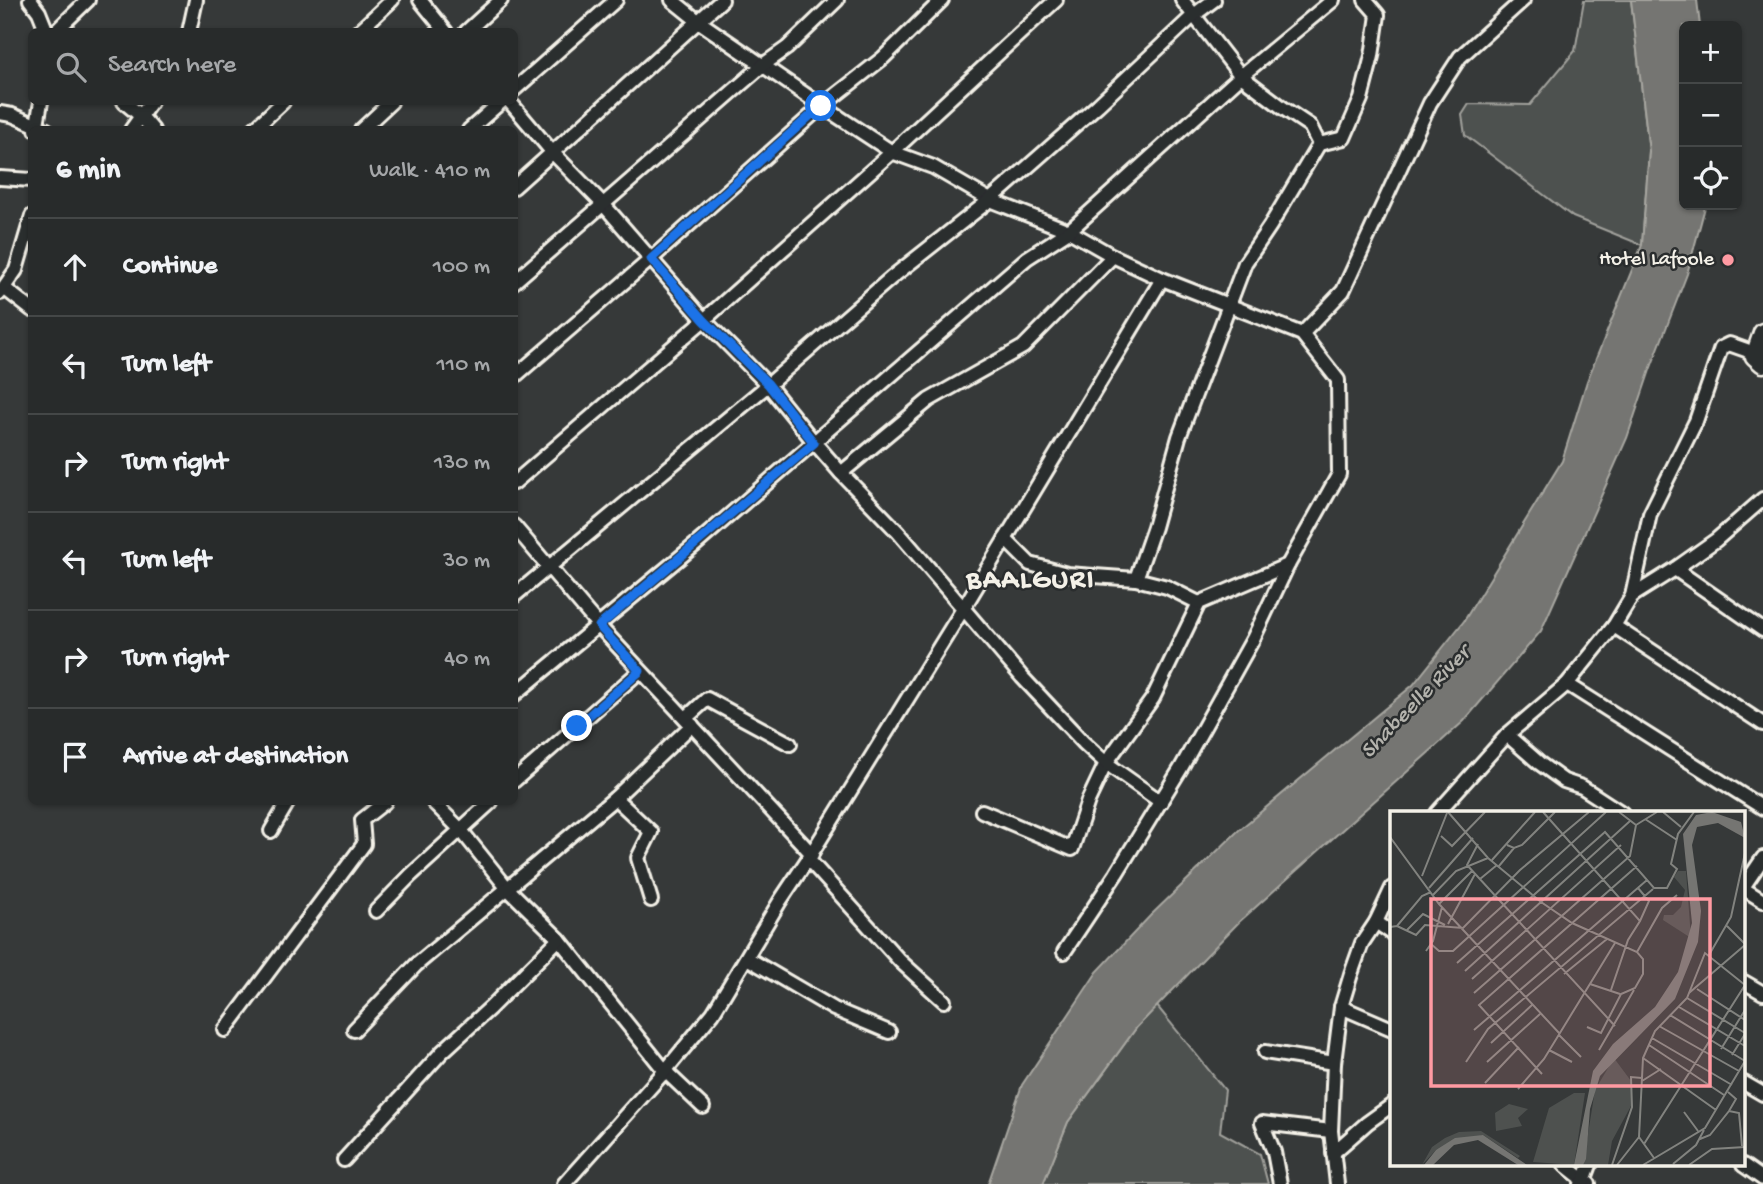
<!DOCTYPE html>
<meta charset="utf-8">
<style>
body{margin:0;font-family:"Gochi Hand",sans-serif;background:#343737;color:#f1f3f6}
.controls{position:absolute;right:21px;top:21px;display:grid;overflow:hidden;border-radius:10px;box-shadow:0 2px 5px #0004}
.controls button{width:63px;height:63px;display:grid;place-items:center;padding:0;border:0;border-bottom:2px solid #444747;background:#282b2b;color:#f1f3f6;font:35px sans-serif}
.stop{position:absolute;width:21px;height:21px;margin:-16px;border:5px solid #1a73e8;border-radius:50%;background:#fff}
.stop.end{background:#1a73e8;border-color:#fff;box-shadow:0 2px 7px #0008}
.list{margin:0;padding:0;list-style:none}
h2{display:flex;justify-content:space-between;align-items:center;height:91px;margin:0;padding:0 28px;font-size:30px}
h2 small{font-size:23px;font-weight:400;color:#a5a7a9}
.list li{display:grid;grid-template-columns:46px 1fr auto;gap:21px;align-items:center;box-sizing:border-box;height:98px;padding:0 28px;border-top:2px solid #444747}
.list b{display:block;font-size:26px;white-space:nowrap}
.list em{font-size:23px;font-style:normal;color:#a5a7a9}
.icon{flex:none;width:38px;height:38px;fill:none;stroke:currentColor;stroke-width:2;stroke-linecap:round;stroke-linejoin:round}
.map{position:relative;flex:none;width:1763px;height:1184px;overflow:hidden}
.search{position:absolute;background:#282b2b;box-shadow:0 2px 5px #0004;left:28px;top:28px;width:490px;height:77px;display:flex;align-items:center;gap:18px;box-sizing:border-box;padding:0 24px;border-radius:10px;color:#a5a7a9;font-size:26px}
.panel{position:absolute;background:#282b2b;box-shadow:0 2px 5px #0004;left:28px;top:126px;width:490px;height:679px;border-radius:10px}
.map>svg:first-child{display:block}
.green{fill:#4e514f;stroke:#a1a19c;stroke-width:2}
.water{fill:#757572;stroke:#a8a7a1;stroke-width:2}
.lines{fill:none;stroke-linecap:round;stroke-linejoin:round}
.street-casing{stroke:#f4f1e8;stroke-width:18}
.secondary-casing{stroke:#f4f1e8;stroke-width:23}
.street{stroke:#2a2d2e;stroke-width:12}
.secondary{stroke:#2a2d2e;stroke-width:18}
.route{stroke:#1a73e8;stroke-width:9}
.poi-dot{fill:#ff9aa2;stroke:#2a2d2e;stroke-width:2.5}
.labels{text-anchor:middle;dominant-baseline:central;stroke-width:5;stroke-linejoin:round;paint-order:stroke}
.poi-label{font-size:21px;fill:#f4f1e8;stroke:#2a2d2e;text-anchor:end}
.water-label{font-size:23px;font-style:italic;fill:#b4b3ad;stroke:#2a2d2e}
.district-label{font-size:28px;font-weight:bold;letter-spacing:2px;fill:#f4f1e8;stroke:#2a2d2e}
.inset-road{fill:none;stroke:#82837f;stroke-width:2}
.view{fill:#ff9aa2;fill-opacity:0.15;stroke:#ff9aa2;stroke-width:3.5}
.inset-edge{fill:none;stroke:#f4f1e8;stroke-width:3.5}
</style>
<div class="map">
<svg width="1763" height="1184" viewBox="0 0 1763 1184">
<rect width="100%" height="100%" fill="#363939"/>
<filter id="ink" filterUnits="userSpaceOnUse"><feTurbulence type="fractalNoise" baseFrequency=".0143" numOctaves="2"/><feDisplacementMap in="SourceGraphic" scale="14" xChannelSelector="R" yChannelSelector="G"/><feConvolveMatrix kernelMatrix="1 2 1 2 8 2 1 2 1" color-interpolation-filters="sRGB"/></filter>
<g filter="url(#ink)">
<!-- green -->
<g class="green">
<path d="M1584,0H1631L1649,151L1642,245L1573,217L1465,135L1462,115L1469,104L1530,105L1575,51Z"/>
<path d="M1157,1006L1225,1090L1220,1132L1260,1154L1268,1184H1043L1068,1122L1137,1027Z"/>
</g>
<!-- water -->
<path class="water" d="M1631,0H1697L1700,26H1684V205H1705V207L1687,274L1650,370L1627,438L1541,631L1464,721L1239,922L1137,1027L1068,1122L1043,1184H988L1022,1085L1097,972L1150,916L1239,830L1413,685L1464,621L1562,461L1587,381L1642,245L1649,151Z"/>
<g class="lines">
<!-- street casing -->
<g class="street-casing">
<g id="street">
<path d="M30,0L39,12L47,32"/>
<path d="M420,0L446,32"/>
<path d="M672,0L698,21L822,106L892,152L933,167L990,200L1069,231L1113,256L1162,279L1302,334L1338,380L1339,474L1288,565L1199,603L1153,698L1106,763L1088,801L1072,849L982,811"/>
<path d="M55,32L88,0"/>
<path d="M189,32L196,0"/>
<path d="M358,32L392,0"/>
<path d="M466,32L501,0"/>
<path d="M514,90L616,0"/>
<path d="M124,102L141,116L153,130"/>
<path d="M510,102L553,153L603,204L704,320L768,385L814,442L841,473L898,532L1022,677L1084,743L1106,763L1161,802"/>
<path d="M0,113L12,115L47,130"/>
<path d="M36,130L41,102"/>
<path d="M131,130L151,102"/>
<path d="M253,130L283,102"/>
<path d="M361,130L391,102"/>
<path d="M469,130L501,102"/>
<path d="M1319,144L1344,138L1361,99L1372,56L1378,15L1365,0"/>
<path d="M0,178L32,180"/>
<path d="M514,187L722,0"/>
<path d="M514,282L763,65L787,48L837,0"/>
<path d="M4,288L32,310"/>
<path d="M0,293L16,270L32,216"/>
<path d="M1302,334L1343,291L1430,103L1460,57L1523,0"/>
<path d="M514,377L651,259L822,106L883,58L942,0"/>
<path d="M841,473L929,400L1023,347L1113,256"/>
<path d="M514,483L704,320L892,152L1056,0"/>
<path d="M514,526L599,626L812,854"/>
<path d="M1005,539L1030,564L1067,574L1136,579L1167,587L1199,603"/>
<path d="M1675,569L1763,630"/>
<path d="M1136,579L1154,527L1179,437L1245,263L1270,226L1319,144L1310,126L1283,108L1241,76L1182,0"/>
<path d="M514,596L768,385L891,278L990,200L1098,105L1194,15L1214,0"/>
<path d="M1632,596L1675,569L1716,540L1763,499"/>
<path d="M1614,626L1763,724"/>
<path d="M1567,684L1763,808"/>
<path d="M514,695L695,545L1027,258L1069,231L1241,76L1333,0"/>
<path d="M686,718L707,699L790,744"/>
<path d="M1507,735L1539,763L1564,781L1582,787L1622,813"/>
<path d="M514,781L640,671"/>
<path d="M615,798L651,832L638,858L651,900"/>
<path d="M433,802L460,829L508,889L559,939L665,1071L703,1107"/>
<path d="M1437,813L1507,735L1567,684L1614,626L1632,596L1650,514L1696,421L1721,348L1729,344L1746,350L1755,356"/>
<path d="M271,831L288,802"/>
<path d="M808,859L900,961L944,1001"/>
<path d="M1744,886L1763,858"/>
<path d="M1744,889L1763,901"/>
<path d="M376,911L411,875L491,802"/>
<path d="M1376,922L1392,933"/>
<path d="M1064,952L1116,874L1181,768L1253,639L1288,565"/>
<path d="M747,958L834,1009L889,1032"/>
<path d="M1744,982L1763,993"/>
<path d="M1341,1007L1392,1029"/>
<path d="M225,1030L364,844L362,820L385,802"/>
<path d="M354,1030L416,965L615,798L692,725"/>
<path d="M1265,1052L1334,1063"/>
<path d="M1744,1083L1763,1094"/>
<path d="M1333,1153L1367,1123L1392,1105"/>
<path d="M344,1160L442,1052L490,1008L559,939"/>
<path d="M1565,1165L1589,1184"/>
<path d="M1743,1165L1763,1179"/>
<path d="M564,1184L665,1071L713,1013L780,901L808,859L963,609L1162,279"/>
<path d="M1280,1184L1274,1152L1262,1123L1331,1131"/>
<path d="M1337,1184L1331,1131L1334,1063L1341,1007L1351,974L1362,943L1376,922L1392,888"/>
<path d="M1581,1184L1584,1181L1590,1165"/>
</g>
</g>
<!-- secondary casing -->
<g class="secondary-casing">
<path id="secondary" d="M1763,333L1755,356L1763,363"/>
</g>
<!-- street -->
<use href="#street" class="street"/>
<!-- secondary -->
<use href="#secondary" class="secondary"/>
</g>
</g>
<g class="lines" filter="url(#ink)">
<!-- route -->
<path class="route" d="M577,726L640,671L599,626L814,443L768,384L704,320L651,259L821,106"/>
</g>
<!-- markers -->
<circle class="poi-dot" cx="1728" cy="260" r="7"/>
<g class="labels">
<!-- poi labels -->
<g class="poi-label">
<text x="1714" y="260">Hotel Lafoole</text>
</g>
<!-- water labels -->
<g class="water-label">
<text transform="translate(1416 703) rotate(-46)">Shabeelle River</text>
</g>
<!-- district labels -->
<g class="district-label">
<text x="1031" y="581">BAALGURI</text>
</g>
</g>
<!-- overview -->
<g transform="translate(1390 811)">
<rect width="355" height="355" fill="#363939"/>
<path d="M288,60H296L301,127L273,109L274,104H283L291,96L295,79L284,66ZM224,247L241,270V295L222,330L218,354H193L205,279ZM184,282H195L184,354L143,351L159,297ZM119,293L138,298L128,307L132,315L106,320L105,302ZM91,320L130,345L128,347L93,324L46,339L32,354L42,336L55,327L69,321Z" fill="#4e514f"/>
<path d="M322,1L351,11L355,27L328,12L307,16L302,34L311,100L308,131L285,188L210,265L200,298L196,348L193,354H184L203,260L223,233L265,196L288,161L302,112L293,23L306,4ZM93,324L137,354H128L88,329L64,334L43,354H34L46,339L65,327Z" fill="#757572"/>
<path class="inset-road" d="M58,1L98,47L151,91L182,112L247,141L253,148V163L245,177L231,183L211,222L197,216M153,1L250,110L238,129L221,179M229,1L246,14M273,1L291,16M255,8L287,29M51,25L62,35L95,1M0,26L49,93L170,223M88,33L77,54L225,215M117,34L124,37L132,34L165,1M102,49L145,1M109,55L124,37M32,65L57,2M90,68L107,54M39,77L83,27M248,77L259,90L250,110M43,84L66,60L98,47M49,93L82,60M58,113L85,63M7,115L26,124L35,114L73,117L130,59L199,1M337,115L355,133M0,116L7,115L32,85L41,81M16,120L33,103L55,114M41,133L49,140H63L216,1M36,140L43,130L52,96M247,141L272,97L287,84M319,144L341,106L355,42M67,152L215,21L264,77H277L287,58L281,53L288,23L304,1M75,160L240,10M174,163L217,128M82,168L231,34M200,173L230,183M307,178L355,209M84,182L240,45L246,14L267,1M299,182L355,134M297,187L355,222M289,196L355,235M280,204L355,250M269,215L349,260M84,219L257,69M169,224L191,246M262,227L342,274M101,232L142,194M259,234L334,284M331,238L355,199M159,239L182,251M209,239L244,179M342,244L355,223M253,247L326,299M76,251L98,218L263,78M97,251L150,203M152,263L89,194L247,55M252,270L271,258M95,272L129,236M128,278L154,248L225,132M339,300L349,302L352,335M294,301L308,320M310,328L320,324L339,300L346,288L338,281M254,333L355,174M264,347L249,326L253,247L265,220L297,187L315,142L355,174M283,353L306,334L314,319M222,354L242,296L241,266L252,267M227,354L249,326M253,354L315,317L355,250M299,354L322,338L355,336"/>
<path class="view" d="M41,88H320V275H41Z"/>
<rect width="355" height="355" class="inset-edge"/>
</g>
</svg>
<div class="controls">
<button>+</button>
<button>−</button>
<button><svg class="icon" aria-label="locate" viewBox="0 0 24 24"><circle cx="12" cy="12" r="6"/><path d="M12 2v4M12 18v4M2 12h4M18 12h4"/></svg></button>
</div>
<div class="stop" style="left:821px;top:106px"></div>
<div class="stop end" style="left:577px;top:726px"></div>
<div class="search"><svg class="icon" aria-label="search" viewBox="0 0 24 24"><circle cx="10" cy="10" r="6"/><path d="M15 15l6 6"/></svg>Search here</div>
<section class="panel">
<h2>6 min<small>Walk · 410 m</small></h2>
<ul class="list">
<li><svg class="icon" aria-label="ahead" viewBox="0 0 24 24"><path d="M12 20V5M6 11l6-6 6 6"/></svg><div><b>Continue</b></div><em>100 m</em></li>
<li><svg class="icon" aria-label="left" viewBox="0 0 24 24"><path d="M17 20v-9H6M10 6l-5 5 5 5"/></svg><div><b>Turn left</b></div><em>110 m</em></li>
<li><svg class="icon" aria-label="right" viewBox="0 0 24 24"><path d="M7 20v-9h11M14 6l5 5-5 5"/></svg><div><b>Turn right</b></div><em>130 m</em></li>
<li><svg class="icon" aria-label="left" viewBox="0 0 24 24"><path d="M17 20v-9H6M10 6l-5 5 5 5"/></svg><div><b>Turn left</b></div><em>30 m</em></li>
<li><svg class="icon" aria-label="right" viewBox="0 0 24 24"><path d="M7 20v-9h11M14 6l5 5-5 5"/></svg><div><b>Turn right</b></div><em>40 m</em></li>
<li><svg class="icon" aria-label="arrive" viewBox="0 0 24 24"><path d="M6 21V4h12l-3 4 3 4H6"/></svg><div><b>Arrive at destination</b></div></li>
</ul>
</section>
</div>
